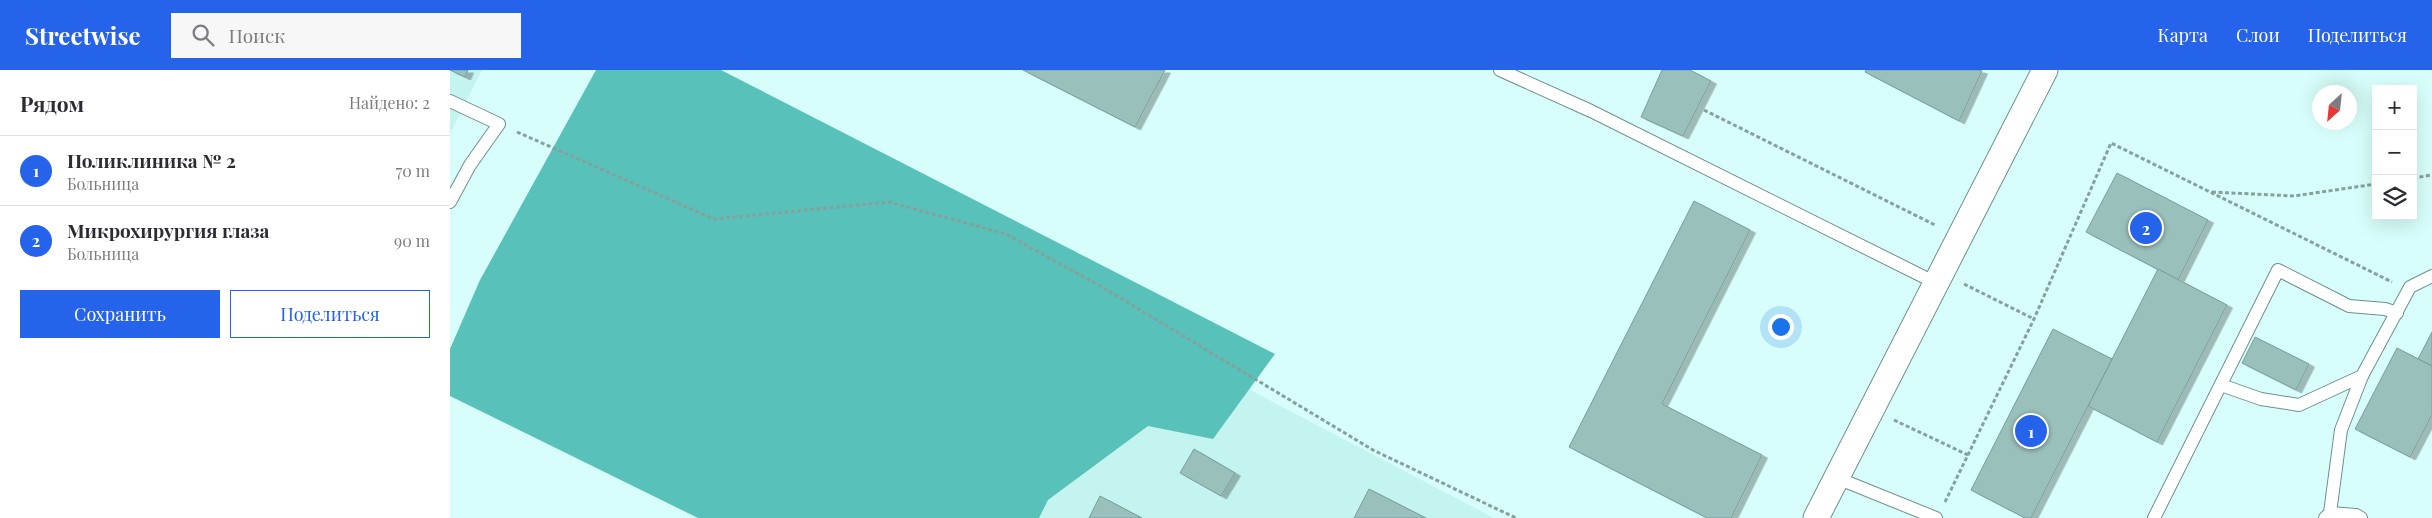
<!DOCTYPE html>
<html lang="ru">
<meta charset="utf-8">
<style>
body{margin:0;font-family:"Playfair Display",serif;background:#f7f7f7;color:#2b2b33}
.controls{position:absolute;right:15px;top:15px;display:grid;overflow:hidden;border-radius:0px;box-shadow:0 5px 20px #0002}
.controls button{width:45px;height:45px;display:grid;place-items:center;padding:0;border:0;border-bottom:1px solid #e1e1e2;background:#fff;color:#2b2b33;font:25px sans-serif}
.compass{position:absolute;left:1862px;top:15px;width:45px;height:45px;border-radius:50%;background:#fff;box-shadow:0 5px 20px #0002;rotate:207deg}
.you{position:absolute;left:1330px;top:256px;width:18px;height:18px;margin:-12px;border:4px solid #fff;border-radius:50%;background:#1a73e8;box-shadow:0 0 0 8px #1a73e833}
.badge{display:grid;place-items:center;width:32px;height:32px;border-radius:50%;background:#2563eb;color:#fff;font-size:16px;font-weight:700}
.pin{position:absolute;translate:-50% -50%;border:2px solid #fff;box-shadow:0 1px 5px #0006}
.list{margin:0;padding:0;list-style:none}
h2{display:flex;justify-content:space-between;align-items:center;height:65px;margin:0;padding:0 20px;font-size:21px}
h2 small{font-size:16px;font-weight:400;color:#7c7c81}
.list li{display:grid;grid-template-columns:32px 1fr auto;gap:15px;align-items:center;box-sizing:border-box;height:70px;padding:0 20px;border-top:1px solid #e1e1e2}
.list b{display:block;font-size:19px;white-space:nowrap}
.list p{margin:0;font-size:16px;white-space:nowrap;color:#7c7c81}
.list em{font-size:16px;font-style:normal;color:#7c7c81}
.actions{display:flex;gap:10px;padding:15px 20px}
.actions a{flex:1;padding:11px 0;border:1px solid #2563eb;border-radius:0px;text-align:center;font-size:18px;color:#2563eb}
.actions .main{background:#2563eb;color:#fff}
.icon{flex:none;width:28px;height:28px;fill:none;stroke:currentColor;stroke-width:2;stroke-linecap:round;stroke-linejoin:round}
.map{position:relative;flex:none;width:1982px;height:448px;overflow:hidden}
header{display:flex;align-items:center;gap:30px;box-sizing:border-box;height:70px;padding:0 25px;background:#2563eb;color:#fff}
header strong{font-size:24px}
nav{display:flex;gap:28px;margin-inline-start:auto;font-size:18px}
.search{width:350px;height:45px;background:#f7f7f7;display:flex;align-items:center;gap:12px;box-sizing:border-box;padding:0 18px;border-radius:0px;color:#7c7c81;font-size:19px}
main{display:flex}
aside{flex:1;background:#fff}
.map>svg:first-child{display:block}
.built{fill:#c4f4ef}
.forest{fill:#58c2ba}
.building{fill:#9ac0bc;stroke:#799d9a;filter:url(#shadow)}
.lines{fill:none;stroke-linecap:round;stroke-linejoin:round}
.lane-casing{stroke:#6d918d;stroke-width:14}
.street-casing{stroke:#6d918d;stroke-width:27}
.path{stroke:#85a19e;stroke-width:3;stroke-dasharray:4 2.5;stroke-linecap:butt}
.lane{stroke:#fff;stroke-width:12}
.street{stroke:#fff;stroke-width:25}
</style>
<header>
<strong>Streetwise</strong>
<div class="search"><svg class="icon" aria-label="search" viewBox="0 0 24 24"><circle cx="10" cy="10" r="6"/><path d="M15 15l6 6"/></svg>Поиск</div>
<nav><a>Карта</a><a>Слои</a><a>Поделиться</a></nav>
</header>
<main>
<aside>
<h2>Рядом<small>Найдено: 2</small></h2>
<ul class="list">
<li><span class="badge">1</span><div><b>Поликлиника № 2</b><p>Больница</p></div><em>70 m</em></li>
<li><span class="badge">2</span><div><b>Микрохирургия глаза</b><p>Больница</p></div><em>90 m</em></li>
</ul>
<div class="actions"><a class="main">Сохранить</a><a>Поделиться</a></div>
</aside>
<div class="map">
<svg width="1982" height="448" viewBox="0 0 1982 448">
<defs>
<filter id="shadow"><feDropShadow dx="5.5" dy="3" stdDeviation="0" flood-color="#0004"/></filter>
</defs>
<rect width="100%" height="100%" fill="#d7fefa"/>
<!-- built -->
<g class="built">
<path d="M0,0H32L0,64Z"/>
<path d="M526,176L1044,448H393Z"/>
</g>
<!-- forest -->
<path class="forest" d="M146,0H271L825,284L763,369L698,356L598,430L589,448H248L0,326V279L30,210Z"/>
<!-- building -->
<g class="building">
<path d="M0,0H18L15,7Z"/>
<path d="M573,0H715L685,57Z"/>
<path d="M1212,0H1240L1261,11L1233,66L1191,47Z"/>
<path d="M1416,0H1529L1532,1L1509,51L1415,2Z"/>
<path d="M1667,103L1758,150L1728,210L1636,162Z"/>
<path d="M1244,131L1300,160L1212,334L1312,385L1281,448H1257L1119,377Z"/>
<path d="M1708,199L1777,235L1707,372L1638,336Z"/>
<path d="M1603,259L1662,289L1581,448H1575L1521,420Z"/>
<path d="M1982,262V296L1968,289Z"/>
<path d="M1805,267L1859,294L1846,320L1792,293Z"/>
<path d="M1947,278L1982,296V345L1960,387L1905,359Z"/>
<path d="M744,379L785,403L771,426L730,403Z"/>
<path d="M919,419L976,448H904Z"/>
<path d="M650,426L692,448H639Z"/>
</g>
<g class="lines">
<!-- lane casing -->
<g class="lane-casing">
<g id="lane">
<path d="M1050,0L1141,41L1486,213"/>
<path d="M0,31L49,54L20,95L0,132"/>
<path d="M1771,315L1811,329L1849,335L1912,306"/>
<path d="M1387,408L1486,448"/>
<path d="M1880,443L1906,445L1911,448"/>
<path d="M1704,448L1828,200L1899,236L1935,239L1947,243"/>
<path d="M1875,448L1880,443L1891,360L1912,306L1960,217L1982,206"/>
</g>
</g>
<!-- street casing -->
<g class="street-casing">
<path id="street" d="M1366,448L1595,0"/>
</g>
<!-- path -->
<g class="path">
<path d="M1254,40L1485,155"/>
<path d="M67,62L264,149L439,132L556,164L652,217L923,380L1066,448"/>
<path d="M1963,108L1982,105"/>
<path d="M1762,122L1844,126L1926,114"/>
<path d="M1514,214L1584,249"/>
<path d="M1444,350L1518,385"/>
<path d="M1495,432L1584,249L1661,73L1942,212"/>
</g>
<!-- lane -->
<use href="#lane" class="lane"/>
<!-- street -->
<use href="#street" class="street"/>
</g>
</svg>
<div class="controls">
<button>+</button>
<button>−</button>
<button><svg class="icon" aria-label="layers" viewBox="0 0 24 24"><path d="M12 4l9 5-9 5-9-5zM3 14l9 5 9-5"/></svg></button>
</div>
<svg class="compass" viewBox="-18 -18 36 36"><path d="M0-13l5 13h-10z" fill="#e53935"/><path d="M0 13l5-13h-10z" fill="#7c7c81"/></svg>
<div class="you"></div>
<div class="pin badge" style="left:1581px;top:361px">1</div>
<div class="pin badge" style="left:1696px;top:158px">2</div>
</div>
</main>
